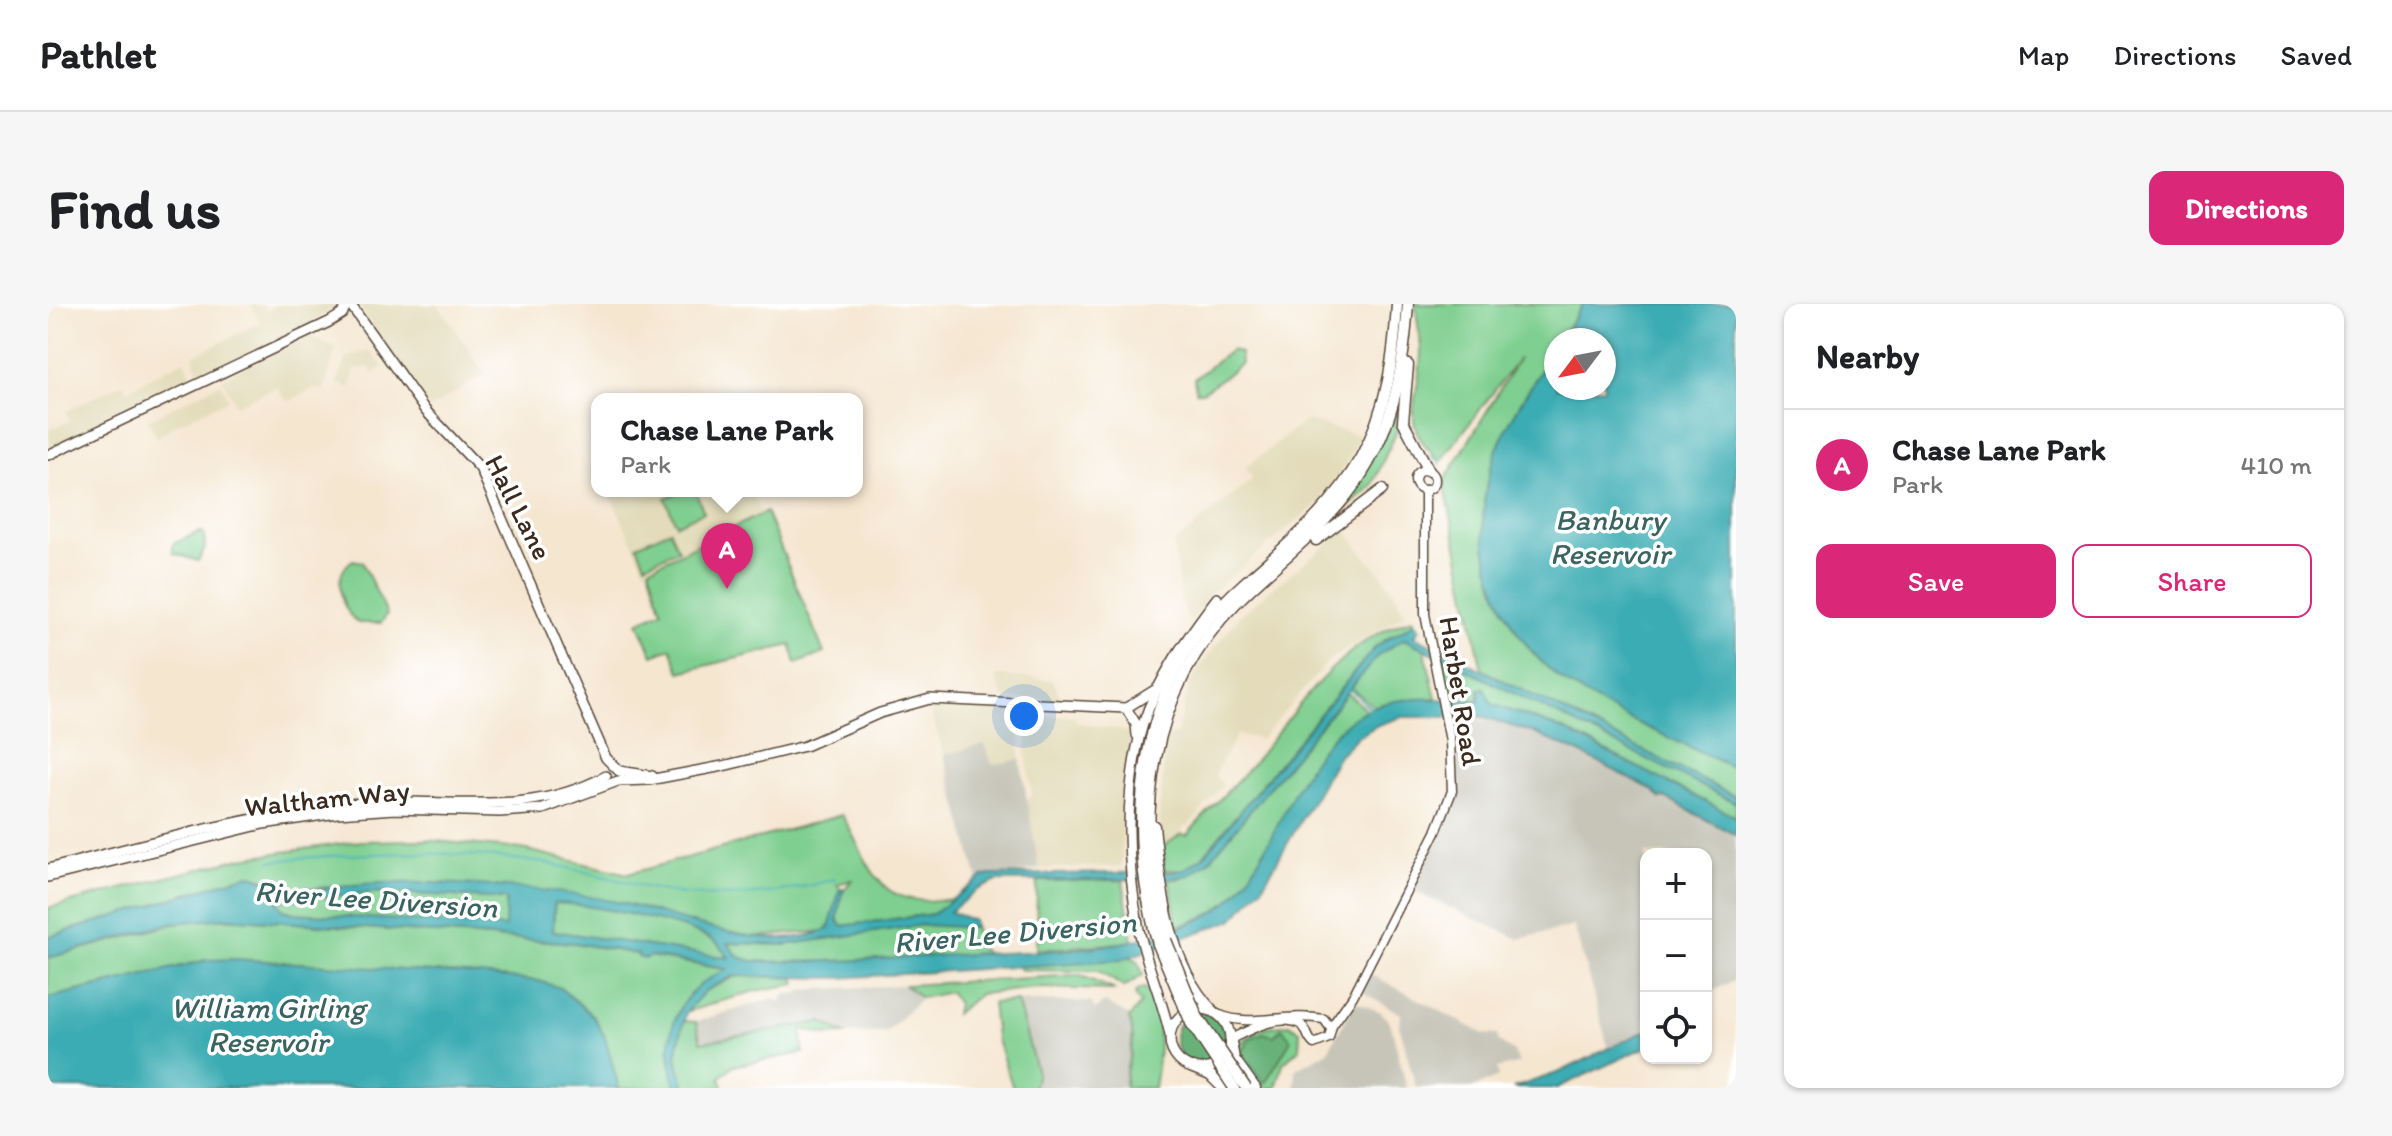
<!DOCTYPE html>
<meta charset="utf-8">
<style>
body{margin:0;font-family:Itim,sans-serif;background:#f6f6f6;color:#202124}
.controls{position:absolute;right:24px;bottom:24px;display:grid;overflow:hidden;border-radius:16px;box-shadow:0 2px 6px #0004}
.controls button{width:72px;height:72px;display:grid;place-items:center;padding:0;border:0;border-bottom:2px solid #e0e0e0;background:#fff;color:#202124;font:40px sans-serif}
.compass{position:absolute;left:1496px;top:24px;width:72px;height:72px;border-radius:50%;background:#fff;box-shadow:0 2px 6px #0004;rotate:238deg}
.you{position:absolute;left:976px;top:412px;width:28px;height:28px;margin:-20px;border:6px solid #fff;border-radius:50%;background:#1a73e8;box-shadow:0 0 0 12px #1a73e833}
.badge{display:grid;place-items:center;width:52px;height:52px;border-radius:50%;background:#db2777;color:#fff;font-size:26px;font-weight:700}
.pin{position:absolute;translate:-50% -66px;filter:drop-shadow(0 2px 4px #0008)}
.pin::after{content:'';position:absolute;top:42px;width:28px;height:24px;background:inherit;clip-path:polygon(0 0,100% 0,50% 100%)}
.popup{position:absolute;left:543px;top:89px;width:272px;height:104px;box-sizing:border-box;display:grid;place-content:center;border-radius:16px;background:#fff;filter:drop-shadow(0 2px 6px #0005);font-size:26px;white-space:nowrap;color:#757577}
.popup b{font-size:30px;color:#202124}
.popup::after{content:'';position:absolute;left:50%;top:100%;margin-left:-16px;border:16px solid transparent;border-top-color:#fff}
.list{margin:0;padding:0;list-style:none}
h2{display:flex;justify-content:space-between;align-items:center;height:104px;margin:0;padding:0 32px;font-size:34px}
h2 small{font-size:26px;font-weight:400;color:#757577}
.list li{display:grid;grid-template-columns:52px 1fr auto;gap:24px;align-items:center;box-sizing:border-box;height:112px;padding:0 32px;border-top:2px solid #e0e0e0}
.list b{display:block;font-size:30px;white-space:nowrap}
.list p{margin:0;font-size:26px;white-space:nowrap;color:#757577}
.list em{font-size:26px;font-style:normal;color:#757577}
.actions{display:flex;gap:16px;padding:24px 32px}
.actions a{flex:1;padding:18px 0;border:2px solid #db2777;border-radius:16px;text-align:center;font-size:28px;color:#db2777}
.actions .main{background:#db2777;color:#fff}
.icon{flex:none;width:44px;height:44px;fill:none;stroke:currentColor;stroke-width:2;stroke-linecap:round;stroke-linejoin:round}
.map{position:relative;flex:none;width:1688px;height:784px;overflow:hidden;border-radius:16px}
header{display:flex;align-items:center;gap:48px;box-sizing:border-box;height:112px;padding:0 40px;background:#fff;border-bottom:2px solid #e0e0e0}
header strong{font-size:38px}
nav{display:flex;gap:44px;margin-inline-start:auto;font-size:28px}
.intro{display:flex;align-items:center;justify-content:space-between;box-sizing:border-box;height:192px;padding:0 48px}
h1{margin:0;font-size:56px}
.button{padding:20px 36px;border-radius:16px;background:#db2777;color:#fff;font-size:28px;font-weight:700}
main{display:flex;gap:48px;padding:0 48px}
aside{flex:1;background:#fff;border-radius:16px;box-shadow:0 2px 6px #0004}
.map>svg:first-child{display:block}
.built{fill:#e3dbba}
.industrial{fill:#c6c5b8}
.green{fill:#7fcf90;stroke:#5d7c57;stroke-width:2}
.forest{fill:#67b27a;stroke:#516e4c;stroke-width:2}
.water{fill:#3aacb3;stroke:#3a6b68;stroke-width:2;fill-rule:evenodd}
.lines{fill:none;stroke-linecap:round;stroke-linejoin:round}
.stream{stroke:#3aacb3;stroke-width:2}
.secondary-casing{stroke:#574639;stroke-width:11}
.primary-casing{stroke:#574639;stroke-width:12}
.highway-casing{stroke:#574639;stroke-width:13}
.secondary{stroke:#fff;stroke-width:8}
.primary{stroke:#fff;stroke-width:9}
.highway{stroke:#fff;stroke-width:10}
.highway-bridge-casing{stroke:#574639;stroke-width:13;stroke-linecap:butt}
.highway-bridge{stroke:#fff;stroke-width:10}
.labels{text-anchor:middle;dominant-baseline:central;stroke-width:7;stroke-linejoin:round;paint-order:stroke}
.street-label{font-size:28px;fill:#3b2a1e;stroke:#fff}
.water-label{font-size:30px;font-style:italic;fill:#3b6461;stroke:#fff}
</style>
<header>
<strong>Pathlet</strong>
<nav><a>Map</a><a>Directions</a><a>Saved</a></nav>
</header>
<div class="intro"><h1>Find us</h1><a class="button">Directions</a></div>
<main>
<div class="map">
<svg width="1688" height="784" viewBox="0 0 1688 784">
<rect width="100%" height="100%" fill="#fff"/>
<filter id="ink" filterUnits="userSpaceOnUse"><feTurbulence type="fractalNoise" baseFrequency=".0125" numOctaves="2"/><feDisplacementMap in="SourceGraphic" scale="16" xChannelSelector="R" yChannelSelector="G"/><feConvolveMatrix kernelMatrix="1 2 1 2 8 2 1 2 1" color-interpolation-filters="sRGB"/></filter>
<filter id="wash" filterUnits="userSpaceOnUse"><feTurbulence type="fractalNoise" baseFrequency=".006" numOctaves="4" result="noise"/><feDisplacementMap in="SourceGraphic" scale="32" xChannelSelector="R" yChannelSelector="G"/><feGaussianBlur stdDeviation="1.8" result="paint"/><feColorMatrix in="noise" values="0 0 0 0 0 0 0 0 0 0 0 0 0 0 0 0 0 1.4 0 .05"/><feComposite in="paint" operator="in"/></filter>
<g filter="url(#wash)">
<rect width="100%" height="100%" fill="#f5e6d0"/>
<!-- built -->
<g class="built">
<path d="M206,0H215L219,7L230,0H290L259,22L153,74L145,52L212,19L203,2Z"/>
<path d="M310,0H390L437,70L381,105Z"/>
<path d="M263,31L288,45L276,86L267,84L241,97L234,93L229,83L188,101L174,74Z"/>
<path d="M322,47L335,63L326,70L321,63L307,66L302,84L289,79L299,53Z"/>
<path d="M136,56L146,77L3,145L0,126L22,117L18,107L75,79L79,86Z"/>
<path d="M173,79L181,95L126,121L109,134L100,116Z"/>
<path d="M1258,116L1312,132L1297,162L1271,198L1163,289L1142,319L1133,298L1125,240L1205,175L1197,164Z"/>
<path d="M561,187H704L713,210L597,266Z"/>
<path d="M1297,226L1343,283L1357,310L1282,355L1213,435L1189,430L1167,471L1175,481L1140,522H1136L1133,530L1115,543L1111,508L1119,432L1129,430L1142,380L1152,362L1193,310Z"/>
<path d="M947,371L1005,376L1014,397L955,394Z"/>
<path d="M899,399H926L968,408L972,413V455L943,461L936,440L896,451L881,402Z"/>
<path d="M988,412H1026L1030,419L1079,427L1083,432L1074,515V562L991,565L978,498L984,490L978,450L982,415Z"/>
</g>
<!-- industrial -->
<g class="industrial">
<path d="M1406,411L1482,424L1688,525V675L1658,691V550H1598V724L1560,743L1526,622L1471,635L1363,586L1404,495L1409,465Z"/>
<path d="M937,440L944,461L972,455L991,565L930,576L896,451Z"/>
<path d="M1320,669L1436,730L1449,731L1451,738L1466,748L1471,759L1449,765L1450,773L1425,784H1368L1352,723L1353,710L1312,686Z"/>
<path d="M857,681L873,694L839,728L797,730L774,718L653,738L648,718L725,694L732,698L738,690H752L753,686Z"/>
<path d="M969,697L1043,698L1047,706L1056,698L1083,713L1087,732L1078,765L1077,784H985L989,769Z"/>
<path d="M1308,698L1333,708L1342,718L1359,784H1247L1248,765L1279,748Z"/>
</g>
<!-- green -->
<g class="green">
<path d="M1368,0H1535L1512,36H1508V43C1487,77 1463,110 1448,148C1416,229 1448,331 1520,380C1571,414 1633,438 1688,465V493L1434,366L1396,178L1471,54L1393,157C1346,120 1374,93 1373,44C1372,29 1368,15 1368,0Z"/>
<path d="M1183,46L1192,49L1193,60L1155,88L1148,87L1146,75Z"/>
<path d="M1349,107V126L1324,182L1294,208Z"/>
<path d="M634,187H647L656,208L628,220L617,194Z"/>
<path d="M718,208L776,349L748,360L743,341L632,368L623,344L605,351L590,318L614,307L601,264Z"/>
<path d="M622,226L630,246L597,260L589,241Z"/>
<path d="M151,228L156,229L157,244L150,257L125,249V240Z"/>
<path d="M305,256L314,258L339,310L333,319H310C292,305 283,270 305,256Z"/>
<path d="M1365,315L1367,319L1336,336L1319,353L1154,553L1137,565L1116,566L1115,543L1133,530L1139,531C1162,504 1188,480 1210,453C1253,400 1294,335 1365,315Z"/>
<path d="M1362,335L1376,343L1388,394L1327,403L1303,384C1318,367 1336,333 1362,335Z"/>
<path d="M1389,350L1688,499V513L1516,426L1444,400L1436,385L1431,396L1399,394Z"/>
<path d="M1299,389L1319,406C1303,419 1286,429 1273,446C1235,497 1220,575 1164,609C1153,615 1140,619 1129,623L1121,575H1130L1161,557Z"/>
<path d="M794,511C827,569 828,606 906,595L885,610L792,622C785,608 793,587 804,576L789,580L792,584L786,614L776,627L704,633L670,627L574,599L525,591L332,579L237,586L215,574H191L0,633V604L193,554L313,537L376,536L474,545L580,570Z"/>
<path d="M1075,576L1084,638L988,646L989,577Z"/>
<path d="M331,588L459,595L457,623L247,609L235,606L229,596Z"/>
<path d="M507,599C558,602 618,613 665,636C672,640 677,648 681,655L505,627Z"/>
<path d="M146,615H191L527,639L679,666L642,689L621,752L628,784H571C556,732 547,695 491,677L159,656L0,694V654Z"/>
<path d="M900,620L927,624L929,641L938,649C897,651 717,669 691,653C686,651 683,643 679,639L737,641L844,623Z"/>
<path d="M1083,653L1090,657L1095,671L1076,683L1050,667L972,666L970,663Z"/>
<path d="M691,671L747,674L748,680L707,687L638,708L657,687Z"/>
<path d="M1031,671L1067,686L989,684L932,690L907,710L909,699L902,688L873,694L857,681Z"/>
<path d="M1097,684C1118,711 1111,753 1106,784H1077C1076,756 1091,744 1081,714L1093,699L1087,692L1089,686Z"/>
<path d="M969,697L989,769L985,784H965L948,733L944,699Z"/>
<path d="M635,717L648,718L653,738L774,718L797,730L778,731L754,725L755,749L684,762L672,774L676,784H637L628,751Z"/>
<path d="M1241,720L1252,727L1251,745L1235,759L1228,784H1216L1193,757L1191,739L1214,724Z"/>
</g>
<!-- forest -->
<g class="forest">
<circle cx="1152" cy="734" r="25"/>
<path d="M1234,724L1243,736L1217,779L1194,750L1201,735L1215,729L1226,732Z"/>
</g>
<!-- water -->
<g class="water">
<path d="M1535,0H1688V465C1633,438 1571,414 1520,380C1447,330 1416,230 1448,148C1463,110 1487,77 1508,43V84H1556V36H1512Z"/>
<path d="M1367,319L1372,325L1366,332L1688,493V499L1356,335L1330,351L1161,557L1141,571L1121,575L949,577L929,586L902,608L925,616L927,624L874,621L737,641L679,639L691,653L704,657C772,659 838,655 905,651C990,646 1083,651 1161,611C1186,598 1202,572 1215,548C1244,497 1272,418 1334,400C1366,391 1398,396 1431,397V385L1436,384L1444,400L1516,426L1688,513V531L1615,493L1613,495L1605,486L1530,448L1486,429L1435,413H1354L1330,421L1308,434L1291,451L1214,583L1185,616L1073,656L790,674L685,672L657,687L638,708L628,751L637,784H628C616,746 620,707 652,681C660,674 671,670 679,665L602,652L597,655L590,653V650L527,639L179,614L125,619L0,654V633L200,571C215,571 224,584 239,586C268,589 301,580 330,579C407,577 524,584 597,605C646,619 732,651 781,624L792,584L795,585L789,616L794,622L885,610L934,573L942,571L1123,568L1137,565L1155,553L1328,342ZM331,588L458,595L457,623L247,609L235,606L229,597ZM506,599C537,599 648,621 669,639C674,643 677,649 681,654L505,627Z"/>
<path d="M188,655L432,671L491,677L512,684L545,712L557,733L571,784H0V694L159,656Z"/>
<path d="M1598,726V743L1509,784H1465L1512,768Z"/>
</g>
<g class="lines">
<!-- stream -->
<g class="stream">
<path d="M1379,152L1391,156L1392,161"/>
<path d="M1300,384L1325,406"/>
<path d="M223,557C310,548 396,545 483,557C523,562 562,575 601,584C662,598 728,592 787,575"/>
</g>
</g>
</g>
<g filter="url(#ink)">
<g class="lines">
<!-- secondary casing -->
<g class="secondary-casing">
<g id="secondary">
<circle cx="1377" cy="176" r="10"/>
<path d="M1172,711C1204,724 1237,708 1276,715L1283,725"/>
<path d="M1183,735C1201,726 1231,709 1252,720C1260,724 1258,734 1266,740L1281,734L1284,722L1305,692L1388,528L1404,487L1402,437L1377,310V186"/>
</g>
</g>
<!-- primary casing -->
<g class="primary-casing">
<g id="primary">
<path d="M302,0L377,106L432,164L558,454L571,467L604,472"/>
<path d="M0,151L281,18L294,10L300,0"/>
<path d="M1078,404L1088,420L1089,431"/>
<path d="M0,565C100,539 199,511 302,500C393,491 474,517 558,472"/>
<path d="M0,573L215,520L289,509L347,505L451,508L495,505L570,477L601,476L675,462L757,442L832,409L882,395L1078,404L1110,384"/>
<circle cx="1152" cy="735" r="30"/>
<path d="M1122,731C1114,695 1099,662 1091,626C1078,562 1076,482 1095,420C1110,374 1140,332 1169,294"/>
</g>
</g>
<!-- highway casing -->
<g class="highway-casing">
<g id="highway">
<path d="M1360,61L1355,117L1381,167"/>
<path d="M1268,236L1334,186"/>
<path d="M1106,522C1112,582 1121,662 1164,706"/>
<path d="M1118,636C1084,518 1100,388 1189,298C1233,254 1282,221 1315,168C1347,117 1356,59 1360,0"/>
<path d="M1110,640C1075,513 1091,372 1194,281C1239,240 1283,207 1313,153C1339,105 1346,53 1349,0"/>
<path d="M1183,738L1186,755L1207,784"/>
<path d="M1145,764L1162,771L1175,784"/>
</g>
</g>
<!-- secondary -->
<use href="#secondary" class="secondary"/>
<!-- primary -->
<use href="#primary" class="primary"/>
<!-- highway -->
<use href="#highway" class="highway"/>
<!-- highway-bridge casing -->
<g class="highway-bridge-casing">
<g id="highway-bridge">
<path d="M1118,636L1149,712L1198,784"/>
<path d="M1110,640L1143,719L1186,784"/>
</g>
</g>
<!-- highway-bridge -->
<use href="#highway-bridge" class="highway-bridge"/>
</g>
</g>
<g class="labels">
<!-- street labels -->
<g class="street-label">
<text transform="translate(471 203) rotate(63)">Hall Lane</text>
<text transform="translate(1413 387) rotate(81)">Harbet Road</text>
<text transform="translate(279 494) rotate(-6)">Waltham Way</text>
</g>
<!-- water labels -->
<g class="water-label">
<text x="1562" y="215">Banbury<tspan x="1562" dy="34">Reservoir</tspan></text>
<text transform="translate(328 595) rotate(4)">River Lee Diversion</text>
<text transform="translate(967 628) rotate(-5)">River Lee Diversion</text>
<text x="220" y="703">William Girling<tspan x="220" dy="34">Reservoir</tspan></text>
</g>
</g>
</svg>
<div class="controls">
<button>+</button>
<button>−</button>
<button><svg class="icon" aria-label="locate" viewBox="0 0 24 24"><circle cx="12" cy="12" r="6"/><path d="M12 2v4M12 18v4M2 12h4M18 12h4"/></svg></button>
</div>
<svg class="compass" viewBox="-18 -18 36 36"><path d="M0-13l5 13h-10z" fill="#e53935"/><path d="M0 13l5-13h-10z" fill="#757577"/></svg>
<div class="you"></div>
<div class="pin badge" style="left:679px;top:285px">A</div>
<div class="popup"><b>Chase Lane Park</b>Park</div>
</div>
<aside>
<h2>Nearby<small></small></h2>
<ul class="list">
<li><span class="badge">A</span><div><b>Chase Lane Park</b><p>Park</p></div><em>410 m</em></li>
</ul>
<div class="actions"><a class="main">Save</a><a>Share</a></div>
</aside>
</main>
